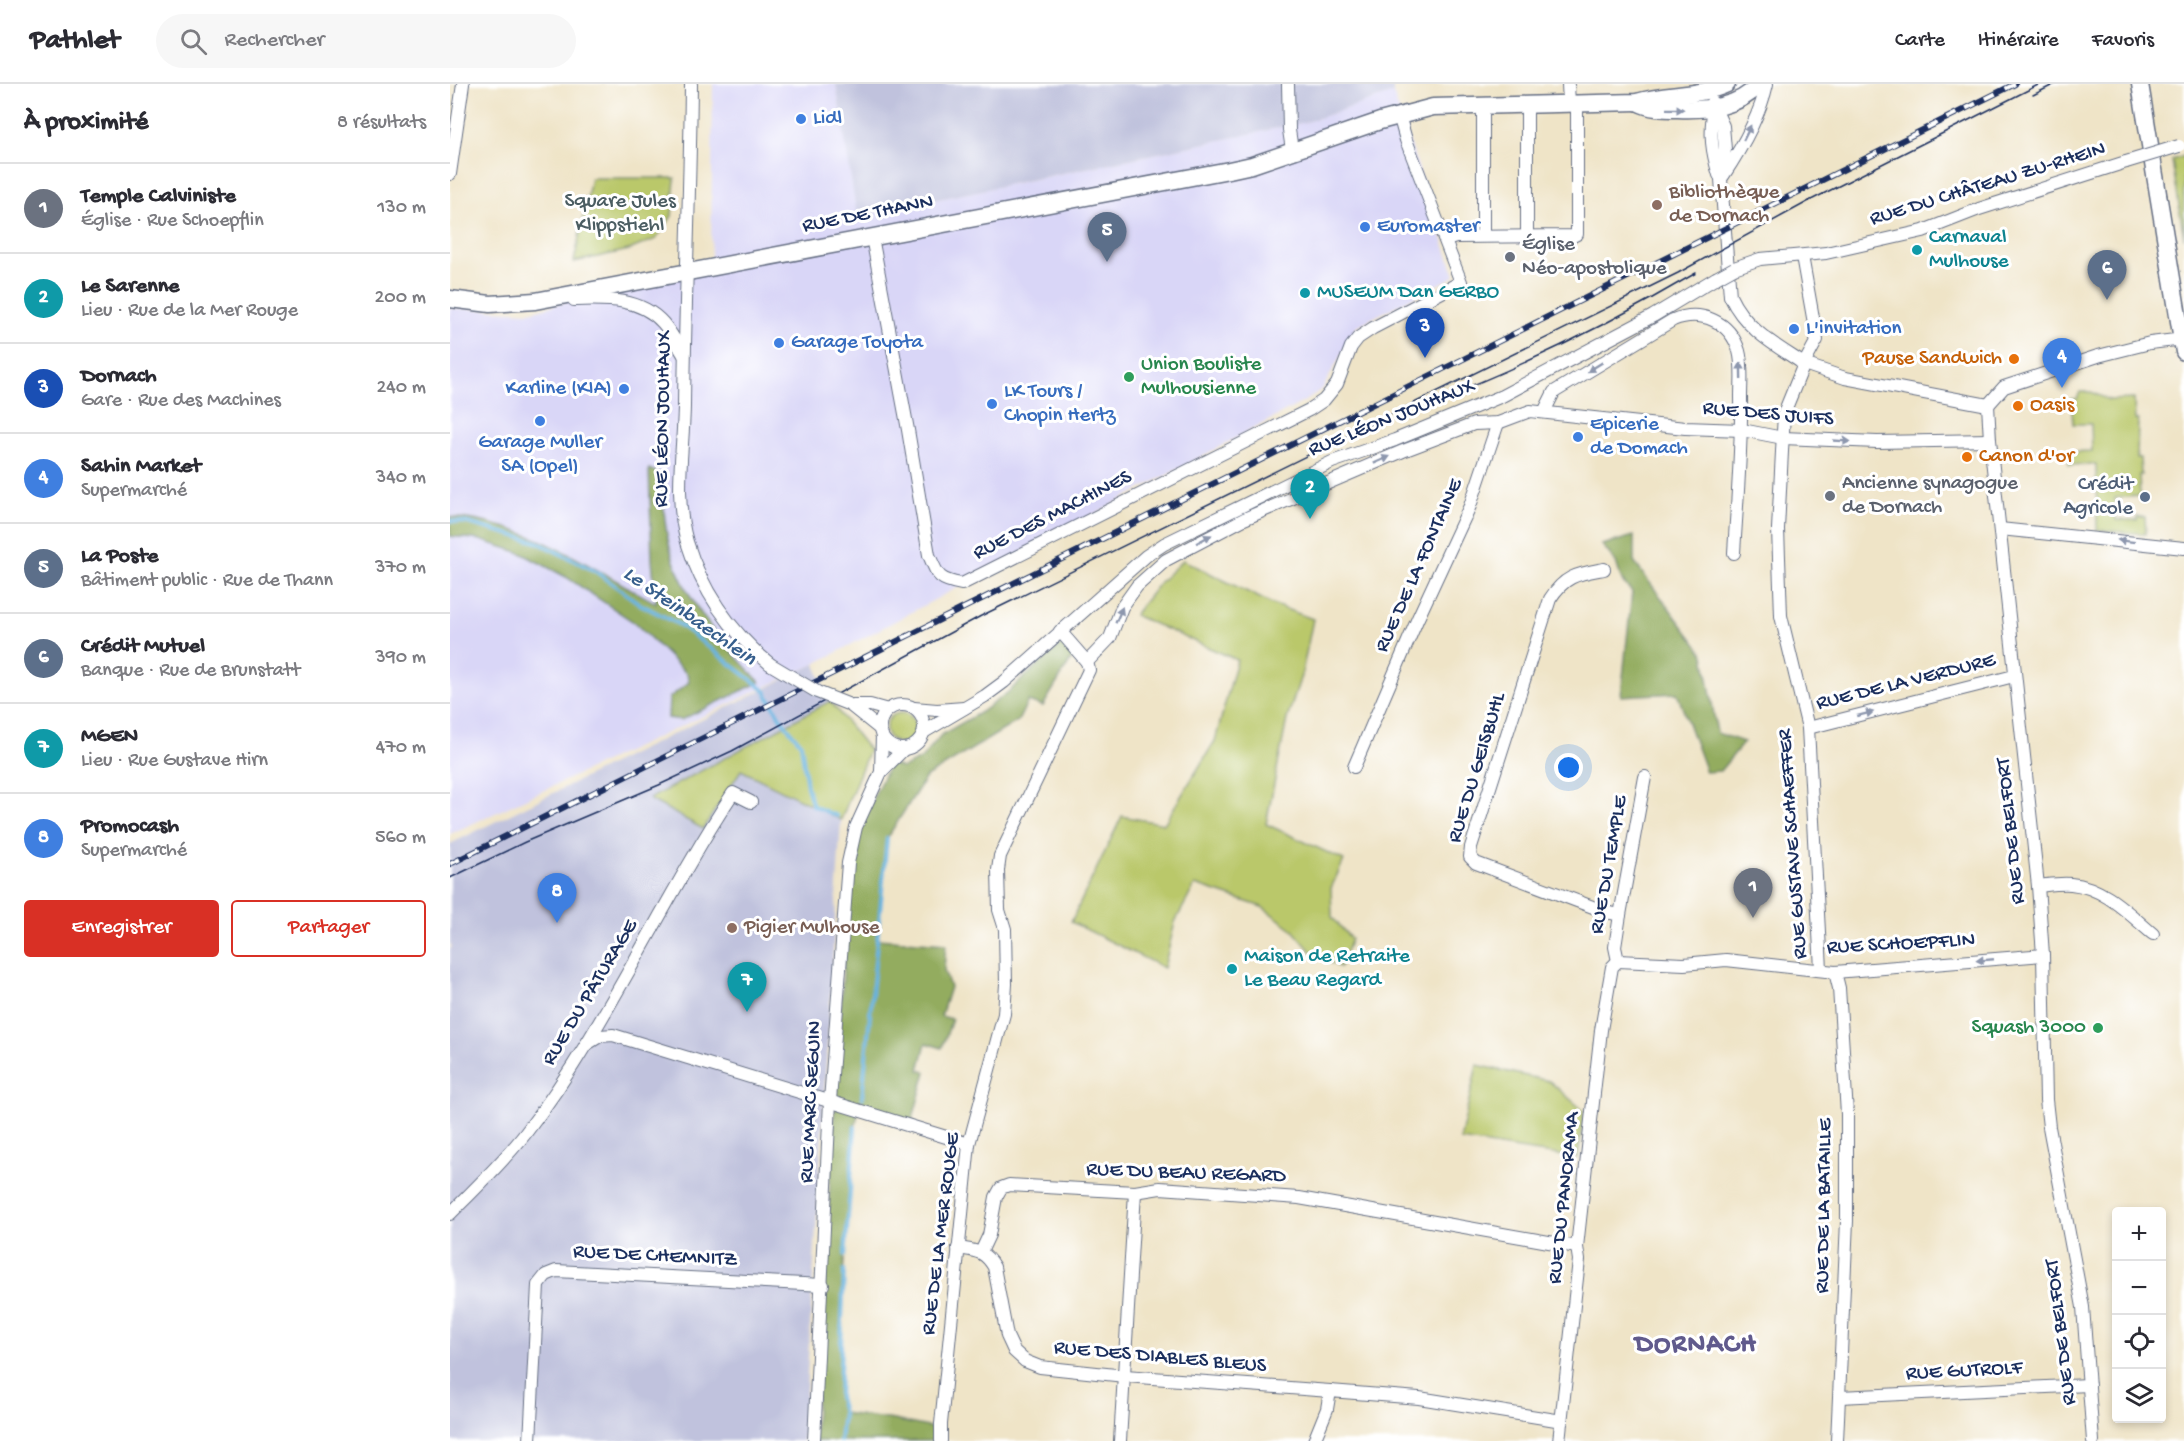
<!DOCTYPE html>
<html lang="fr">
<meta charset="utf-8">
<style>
body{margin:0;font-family:"Gochi Hand",sans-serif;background:#f7f7f7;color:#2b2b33}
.controls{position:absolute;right:18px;bottom:18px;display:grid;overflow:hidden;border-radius:6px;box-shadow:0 3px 9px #0003}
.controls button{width:54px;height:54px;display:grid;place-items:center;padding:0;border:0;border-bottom:2px solid #e1e1e2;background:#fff;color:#2b2b33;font:30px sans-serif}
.you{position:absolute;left:1119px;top:684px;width:21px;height:21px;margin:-15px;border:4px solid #fff;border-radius:50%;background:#1a73e8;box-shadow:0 0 0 9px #1a73e833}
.badge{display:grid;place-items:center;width:39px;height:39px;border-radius:50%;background:#d93025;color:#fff;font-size:20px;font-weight:700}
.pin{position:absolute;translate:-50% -50px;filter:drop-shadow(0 2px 3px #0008)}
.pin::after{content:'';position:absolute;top:32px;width:21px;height:18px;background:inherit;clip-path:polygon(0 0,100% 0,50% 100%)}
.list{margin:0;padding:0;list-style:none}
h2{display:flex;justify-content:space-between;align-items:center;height:78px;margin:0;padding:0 24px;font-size:26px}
h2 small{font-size:20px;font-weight:400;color:#7c7c81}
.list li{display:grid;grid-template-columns:39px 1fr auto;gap:18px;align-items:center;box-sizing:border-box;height:90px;padding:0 24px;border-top:2px solid #e1e1e2}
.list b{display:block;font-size:22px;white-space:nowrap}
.list p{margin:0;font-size:20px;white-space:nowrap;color:#7c7c81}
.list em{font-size:20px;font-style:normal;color:#7c7c81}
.actions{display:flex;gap:12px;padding:18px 24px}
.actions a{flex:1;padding:14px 0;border:2px solid #d93025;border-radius:6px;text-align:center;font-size:21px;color:#d93025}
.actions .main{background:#d93025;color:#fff}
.icon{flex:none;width:33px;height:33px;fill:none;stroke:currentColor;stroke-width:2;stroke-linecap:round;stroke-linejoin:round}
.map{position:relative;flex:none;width:1734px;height:1357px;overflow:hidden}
header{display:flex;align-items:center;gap:36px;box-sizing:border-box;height:84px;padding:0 30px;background:#fff;border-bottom:2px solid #e1e1e2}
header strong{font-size:28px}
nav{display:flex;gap:33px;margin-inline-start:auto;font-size:21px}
.search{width:420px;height:54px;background:#f7f7f7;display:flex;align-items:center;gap:15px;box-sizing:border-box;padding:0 21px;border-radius:33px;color:#7c7c81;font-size:22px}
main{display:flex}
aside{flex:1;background:#fff}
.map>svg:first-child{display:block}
.built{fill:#d9d6f7}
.industrial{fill:#c0c2dd}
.green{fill:#bac86a;stroke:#6a7c64;stroke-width:1.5}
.forest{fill:#93ac5e;stroke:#576e5e;stroke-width:1.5}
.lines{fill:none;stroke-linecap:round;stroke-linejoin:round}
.stream{stroke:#67b4e1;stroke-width:4}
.minor-casing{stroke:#656e83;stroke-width:14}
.major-casing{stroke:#656e83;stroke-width:19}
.minor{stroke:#fff;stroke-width:12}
.major{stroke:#fff;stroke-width:16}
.tram{stroke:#1b2f5e;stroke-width:1.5}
.rail-casing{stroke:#1b2f5e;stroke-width:6}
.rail{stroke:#fff;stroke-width:4;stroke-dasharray:11;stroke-linecap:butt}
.minor-bridge-casing{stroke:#656e83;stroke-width:14;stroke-linecap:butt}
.minor-bridge{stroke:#fff;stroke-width:12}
.oneway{fill:#8d97ae}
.shop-dot{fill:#3f7fe0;stroke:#fff;stroke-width:2}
.education-dot{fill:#8d6e63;stroke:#fff;stroke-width:2}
.culture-dot{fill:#0f9aa8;stroke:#fff;stroke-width:2}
.worship-dot{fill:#6b7280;stroke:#fff;stroke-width:2}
.food-dot{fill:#e8710a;stroke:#fff;stroke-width:2}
.leisure-dot{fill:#2e9e5b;stroke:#fff;stroke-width:2}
.service-dot{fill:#5c6f8a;stroke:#fff;stroke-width:2}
.labels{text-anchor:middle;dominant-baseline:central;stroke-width:6;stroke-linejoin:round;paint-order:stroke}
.shop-label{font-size:21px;fill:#366cbe;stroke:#fff;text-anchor:start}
.street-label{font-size:21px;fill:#1b2f5e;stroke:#fff}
.education-label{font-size:21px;fill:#785e54;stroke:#fff;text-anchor:start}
.park-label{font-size:21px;fill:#4b5d62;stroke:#fff}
.culture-label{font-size:21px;fill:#0d838f;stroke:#fff;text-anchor:start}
.worship-label{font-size:21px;fill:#5b616d;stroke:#fff;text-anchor:start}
.food-label{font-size:21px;fill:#c56008;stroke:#fff;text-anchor:start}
.leisure-label{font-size:21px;fill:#27864d;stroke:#fff;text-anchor:start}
.service-label{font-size:21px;fill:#4e5e75;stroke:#fff;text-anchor:end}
.water-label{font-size:22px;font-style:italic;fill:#365e8c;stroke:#fff}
.district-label{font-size:27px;font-weight:bold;letter-spacing:1.5px;fill:#605a8c;stroke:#fff}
</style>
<header>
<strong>Pathlet</strong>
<div class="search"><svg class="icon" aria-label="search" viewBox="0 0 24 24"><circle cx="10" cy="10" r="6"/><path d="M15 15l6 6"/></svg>Rechercher</div>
<nav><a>Carte</a><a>Itinéraire</a><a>Favoris</a></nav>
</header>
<main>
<aside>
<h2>À proximité<small>8 résultats</small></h2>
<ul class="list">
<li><span class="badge" style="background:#6b7280">1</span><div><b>Temple Calviniste</b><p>Église · Rue Schoepflin</p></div><em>130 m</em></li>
<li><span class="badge" style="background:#0f9aa8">2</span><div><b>Le Sarenne</b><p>Lieu · Rue de la Mer Rouge</p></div><em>200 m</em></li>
<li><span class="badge" style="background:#1a4fb4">3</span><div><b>Dornach</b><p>Gare · Rue des Machines</p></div><em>240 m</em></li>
<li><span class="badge" style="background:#3f7fe0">4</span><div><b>Sahin Market</b><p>Supermarché</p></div><em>340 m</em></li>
<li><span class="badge" style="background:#5c6f8a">5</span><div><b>La Poste</b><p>Bâtiment public · Rue de Thann</p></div><em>370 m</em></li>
<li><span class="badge" style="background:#5c6f8a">6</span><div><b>Crédit Mutuel</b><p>Banque · Rue de Brunstatt</p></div><em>390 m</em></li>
<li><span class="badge" style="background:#0f9aa8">7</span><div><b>MGEN</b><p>Lieu · Rue Gustave Hirn</p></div><em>470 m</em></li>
<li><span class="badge" style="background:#3f7fe0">8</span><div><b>Promocash</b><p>Supermarché</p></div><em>560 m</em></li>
</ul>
<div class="actions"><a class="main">Enregistrer</a><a>Partager</a></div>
</aside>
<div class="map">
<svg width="1734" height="1357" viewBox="0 0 1734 1357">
<rect width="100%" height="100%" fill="#fff"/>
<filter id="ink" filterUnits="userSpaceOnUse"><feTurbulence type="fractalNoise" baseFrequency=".0167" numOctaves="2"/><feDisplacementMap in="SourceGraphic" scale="12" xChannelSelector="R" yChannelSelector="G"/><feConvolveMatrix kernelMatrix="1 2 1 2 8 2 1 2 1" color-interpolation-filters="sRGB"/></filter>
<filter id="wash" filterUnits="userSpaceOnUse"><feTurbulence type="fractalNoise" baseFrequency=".008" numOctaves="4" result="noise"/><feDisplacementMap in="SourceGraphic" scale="24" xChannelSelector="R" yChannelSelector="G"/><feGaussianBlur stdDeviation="1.35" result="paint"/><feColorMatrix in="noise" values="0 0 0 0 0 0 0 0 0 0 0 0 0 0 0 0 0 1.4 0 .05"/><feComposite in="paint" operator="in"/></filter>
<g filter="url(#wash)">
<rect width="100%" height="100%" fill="#efe4c7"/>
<!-- built -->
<path class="built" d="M263,0H386L408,132L856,38L943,9L1005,192L907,242L873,304L855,317L365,580L0,750V224L80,228L261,177Z"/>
<!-- industrial -->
<g class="industrial">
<path d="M386,0H943V9L856,38L407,132Z"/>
<path d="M365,580L380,617L344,637L291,686L391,736L353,1357H0V865L2,863L0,859V760Z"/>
</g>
<!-- green -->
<g class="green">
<path d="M1734,72V154L1722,76Z"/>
<path d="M141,94H225L222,132L206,155L179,166L124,178Z"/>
<path d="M1630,308H1641L1659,316L1684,315L1685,336H1688L1687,374H1690L1691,391H1689L1690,412L1665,414L1666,436H1687V433H1695L1696,450L1647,446L1646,380L1619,381L1618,368L1642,367L1641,340H1623L1621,315H1627Z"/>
<path d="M733,476L822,520L863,535L852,589L837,635L816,740L894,776L881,804L882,833L901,855L890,883L865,872L841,844L812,823L745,801L725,838L714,884L621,838L672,732L714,740L765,657L787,576L684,531L710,498Z"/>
<path d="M380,617L419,666L391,736L291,686L253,745L199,715Z"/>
<circle cx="451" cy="644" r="15"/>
<path d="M1027,981L1099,997L1134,1027L1128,1074L1010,1056Z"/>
</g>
<!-- forest -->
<g class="forest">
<path d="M199,385L211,390C214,412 213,434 218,455C229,512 271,558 310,598L231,636L218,634L219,614L239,598L237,590L185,539L116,493L71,469L30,456L0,452V433C83,440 136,481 206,519L202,476Z"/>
<path d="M1184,452V478L1254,570L1267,649L1294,658L1270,687L1256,688L1227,609L1171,612L1182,508L1172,497L1166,478L1152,461Z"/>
<path d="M617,555L627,566L593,622L578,617L568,637L476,693L437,754L427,855L496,860L494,886L500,903L491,932L502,935L492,964L476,959L469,986L476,988L461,1041L409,1026L405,1043L392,1204L389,1313L393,1329L444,1336L484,1344L485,1357H364L401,759L440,679L452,684L471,675L491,651L531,628L557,609Z"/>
</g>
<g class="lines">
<!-- stream -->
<g class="stream">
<path d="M0,437L18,439L87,458L145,487L190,520L230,541L308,601L315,607L331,635L351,660L357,703L363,722L387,732"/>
<path d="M412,1014L437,754"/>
<path d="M395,1171L405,1043"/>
<path d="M390,1357L393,1329L389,1313L394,1186"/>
</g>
</g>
</g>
<g filter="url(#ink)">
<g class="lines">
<!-- minor casing -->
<g class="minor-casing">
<g id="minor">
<path d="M241,0C240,108 235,215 234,323C233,369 224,413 237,458C252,507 281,548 320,580"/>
<path d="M838,0L839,46L842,66"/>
<path d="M1118,0L1119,20"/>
<path d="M1262,18L1273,42L1275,65L1271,95L1280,212C1295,245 1325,261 1354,280L1334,329L1328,445L1331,532L1358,644L1371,885"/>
<path d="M1033,23V152"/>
<path d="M1264,25C1259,49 1262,68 1269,91"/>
<path d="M0,90L13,0"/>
<path d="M1273,92C1291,65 1310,32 1317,0"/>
<path d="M1077,151V21"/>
<path d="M422,153L458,346L479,471C488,492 488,496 512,500L859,326L874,316L887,300L901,263L908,254L923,244L1011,198L956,56L949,31"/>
<path d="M996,156L1006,153L1123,152L1127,150V19"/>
<path d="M1352,172L1367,256L1354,280L1395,294L1538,321"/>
<path d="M1284,184L1310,175L1376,169L1473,147L1529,125L1676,78"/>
<path d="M124,216C155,215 190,213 213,239C221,248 227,260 234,271"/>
<path d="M1538,321L1540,356L1588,802L1593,871L1596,1016L1599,1043L1633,1223L1643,1357"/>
<path d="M1538,321L1554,303L1648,272L1700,259L1734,255"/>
<path d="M1094,328L1104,308L1223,236C1251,225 1280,237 1289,267C1293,281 1291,298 1291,313C1292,365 1287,417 1284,469"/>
<path d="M1550,445L1734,464"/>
<path d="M1154,485C1128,490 1115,491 1100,515L1021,763L1020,773L1026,779L1156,828L1170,831"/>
<path d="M637,578L660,554L672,523L687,502L716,476L794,435L953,367L1024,340L1048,339L1080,327L1235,344L1292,346L1333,354L1427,358L1540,356"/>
<circle cx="452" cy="643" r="22"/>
<path d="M400,621H420L438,626"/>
<path d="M400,621L430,645"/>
<path d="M464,624L487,626L514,624"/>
<path d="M1358,644L1564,592"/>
<path d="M474,648L535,612L554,598L696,472L714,460L882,378L945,356L1052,312L1203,232L1266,194"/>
<path d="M904,683L968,534L1020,422L1048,339"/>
<path d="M431,688L432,651"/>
<path d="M1588,802C1598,801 1610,799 1621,800C1654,803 1678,829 1703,850"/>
<path d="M1168,877L1234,880L1276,876L1385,888L1593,871"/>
<path d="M1168,877L1165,863L1170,831L1195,693"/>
<path d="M1385,888L1389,904L1397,1030V1137L1387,1357"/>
<path d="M137,960L150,952L163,951L519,1060"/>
<path d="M0,1130C26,1104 52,1079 75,1050C156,945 210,819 283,709L301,718"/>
<path d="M508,1164C526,1167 534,1166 544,1183L557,1252L564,1267L575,1277L590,1283L675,1292L880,1307"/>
<path d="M531,1168L539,1151L546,1113L551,1104L559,1101L685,1108L710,1104L849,1114L1127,1163"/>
<path d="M1390,1313L1639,1301"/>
<path d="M80,1357L88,1201L96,1191L106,1187L373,1201"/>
<path d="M364,1357L380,1017L398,779L406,743L431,688L454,665"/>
<path d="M491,1357V1340L519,1060L554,930L556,900L555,845L549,826L548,786L550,772L639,586L637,578L610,547"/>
<path d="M670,1357L685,1108"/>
<path d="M864,1357L877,1325L880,1307L969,1314L1112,1337"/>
<path d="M1109,1357L1129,1176L1127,1163L1151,946L1162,883L1168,877"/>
</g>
</g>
<!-- major casing -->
<g class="major-casing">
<g id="major">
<path d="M1690,0L1734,268"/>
<path d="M1187,18C1201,25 1212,25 1228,25C1259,26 1287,24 1310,0"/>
<path d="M0,215L40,220L85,217L779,86L802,81L930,37L983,23L1187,18C1217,9 1249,13 1277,0"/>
</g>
</g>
<!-- minor -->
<use href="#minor" class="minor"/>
<!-- major -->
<use href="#major" class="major"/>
<!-- tram -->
<g class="tram">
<path d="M1583,11L1605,0"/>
<path d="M980,318C1073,283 1161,239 1246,189"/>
<path d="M0,794L75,758L209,701L282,667L531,532L1228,189L1361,116L1590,0"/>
</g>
<!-- rail casing -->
<g class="rail-casing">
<path id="rail" d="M0,780L1565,0"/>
</g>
<!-- rail -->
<use href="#rail" class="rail"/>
<!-- minor-bridge casing -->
<g class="minor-bridge-casing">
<g id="minor-bridge">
<path d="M1676,78L1729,62"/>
<path d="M1266,194L1284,184"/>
<path d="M320,580L367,608L400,621"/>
</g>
</g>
<!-- minor-bridge -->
<use href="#minor-bridge" class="minor-bridge"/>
</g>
<!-- one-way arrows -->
<defs><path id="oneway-solid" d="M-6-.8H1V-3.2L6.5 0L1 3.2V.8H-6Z" transform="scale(1.5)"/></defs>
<g class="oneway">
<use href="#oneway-solid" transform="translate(1225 25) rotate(1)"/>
<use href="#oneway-solid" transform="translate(1297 49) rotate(-64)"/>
<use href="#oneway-solid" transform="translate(1145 283) rotate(148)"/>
<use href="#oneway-solid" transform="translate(1291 287) rotate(-91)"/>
<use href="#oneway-solid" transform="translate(1392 357) rotate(3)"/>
<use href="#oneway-solid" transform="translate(932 376) rotate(-24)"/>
<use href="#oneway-solid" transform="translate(754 455) rotate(-28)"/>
<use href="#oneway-solid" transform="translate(1676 457) rotate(-173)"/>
<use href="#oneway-solid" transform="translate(669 531) rotate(-67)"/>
<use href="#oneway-solid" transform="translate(1415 630) rotate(-14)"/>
<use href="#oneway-solid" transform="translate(1535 876) rotate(175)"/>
</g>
</g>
<!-- markers -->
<g class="shop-dot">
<circle cx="351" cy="35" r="6"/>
<circle cx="915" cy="143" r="6"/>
<circle cx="1344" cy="245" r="6"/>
<circle cx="329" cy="259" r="6"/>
<circle cx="174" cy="305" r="6"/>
<circle cx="542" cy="320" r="6"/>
<circle cx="90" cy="337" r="6"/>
<circle cx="1128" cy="353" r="6"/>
</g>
<g class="education-dot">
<circle cx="1207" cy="121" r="6"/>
<circle cx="282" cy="844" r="6"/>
</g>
<g class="culture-dot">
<circle cx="1467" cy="166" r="6"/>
<circle cx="855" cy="209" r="6"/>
<circle cx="782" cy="885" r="6"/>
</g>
<g class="worship-dot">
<circle cx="1060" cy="173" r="6"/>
<circle cx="1380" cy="412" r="6"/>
</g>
<g class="food-dot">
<circle cx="1564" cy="275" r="6"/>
<circle cx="1568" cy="322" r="6"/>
<circle cx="1517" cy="373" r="6"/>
</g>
<g class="leisure-dot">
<circle cx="679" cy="293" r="6"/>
<circle cx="1648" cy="944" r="6"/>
</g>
<circle class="service-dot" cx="1695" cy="413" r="6"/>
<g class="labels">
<!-- shop labels -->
<g class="shop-label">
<text x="363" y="35">Lidl</text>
<text x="927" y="143">Euromaster</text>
<text x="1356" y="245">L'invitation</text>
<text x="341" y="259">Garage Toyota</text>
<text x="162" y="305" text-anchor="end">Karline (KIA)</text>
<text x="554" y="308">LK Tours /<tspan x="554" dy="24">Chopin Hertz</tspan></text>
<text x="1140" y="341">Epicerie<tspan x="1140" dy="24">de Domach</tspan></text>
<text x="90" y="359" text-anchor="middle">Garage Muller<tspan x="90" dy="24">SA (Opel)</tspan></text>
</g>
<!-- street labels -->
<g class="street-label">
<text transform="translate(1538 101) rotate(-17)">RUE DU CHÂTEAU ZU-RHEIN</text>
<text transform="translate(418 131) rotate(-11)">RUE DE THANN</text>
<text transform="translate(1318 331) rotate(5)">RUE DES JUIFS</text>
<text transform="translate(214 335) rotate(-89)">RUE LÉON JOUHAUX</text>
<text transform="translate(942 335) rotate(-22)">RUE LÉON JOUHAUX</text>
<text transform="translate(603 432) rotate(-27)">RUE DES MACHINES</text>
<text transform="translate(970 482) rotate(-66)">RUE DE LA FONTAINE</text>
<text transform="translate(1456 599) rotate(-14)">RUE DE LA VERDURE</text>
<text transform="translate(1028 684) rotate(-73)">RUE DU GEISBUHL</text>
<text transform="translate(1562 747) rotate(-96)">RUE DE BELFORT</text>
<text transform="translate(1344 760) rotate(-94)">RUE GUSTAVE SCHAEFFER</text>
<text transform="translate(1160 781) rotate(-80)">RUE DU TEMPLE</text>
<text transform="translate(1451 861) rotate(-3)">RUE SCHOEPFLIN</text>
<text transform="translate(141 909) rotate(-59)">RUE DU PÂTURAGE</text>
<text transform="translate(362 1018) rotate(-87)">RUE MARC SEGUIN</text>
<text transform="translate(736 1090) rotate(2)">RUE DU BEAU REGARD</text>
<text transform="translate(1115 1114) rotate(-84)">RUE DU PANORAMA</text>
<text transform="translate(1375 1122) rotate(-89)">RUE DE LA BATAILLE</text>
<text transform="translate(492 1150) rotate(-83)">RUE DE LA MER ROUGE</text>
<text transform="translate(205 1173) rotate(3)">RUE DE CHEMNITZ</text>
<text transform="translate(1612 1248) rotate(-97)">RUE DE BELFORT</text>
<text transform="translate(710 1274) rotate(5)">RUE DES DIABLES BLEUS</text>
<text transform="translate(1514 1288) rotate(-3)">RUE GUTROLF</text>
</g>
<!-- education labels -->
<g class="education-label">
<text x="1219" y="109">Bibliothèque<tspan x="1219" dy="24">de Dornach</tspan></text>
<text x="294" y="844">Pigier Mulhouse</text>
</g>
<!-- park labels -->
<g class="park-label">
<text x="170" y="118">Square Jules<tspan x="170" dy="24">Klippstiehl</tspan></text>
</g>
<!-- culture labels -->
<g class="culture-label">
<text x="1479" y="154">Carnaval<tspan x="1479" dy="24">Mulhouse</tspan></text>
<text x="867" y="209">MUSEUM Dan GERBO</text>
<text x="794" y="873">Maison de Retraite<tspan x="794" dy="24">Le Beau Regard</tspan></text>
</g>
<!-- worship labels -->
<g class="worship-label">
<text x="1072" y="161">Église<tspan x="1072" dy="24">Néo-apostolique</tspan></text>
<text x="1392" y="400">Ancienne synagogue<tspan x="1392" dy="24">de Dornach</tspan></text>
</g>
<!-- food labels -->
<g class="food-label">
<text x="1552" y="275" text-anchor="end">Pause Sandwich</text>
<text x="1580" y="322">Oasis</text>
<text x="1529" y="373">Canon d'or</text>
</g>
<!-- leisure labels -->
<g class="leisure-label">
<text x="691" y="281">Union Bouliste<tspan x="691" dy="24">Mulhousienne</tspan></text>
<text x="1636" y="944" text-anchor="end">Squash 3000</text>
</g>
<!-- service labels -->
<g class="service-label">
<text x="1683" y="401">Crédit<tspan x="1683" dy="24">Agricole</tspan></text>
</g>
<!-- water labels -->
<g class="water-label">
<text transform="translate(239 533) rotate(35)">Le Steinbaechlein</text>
</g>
<!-- district labels -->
<g class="district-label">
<text x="1246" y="1262">DORNACH</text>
</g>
</g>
</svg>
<div class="controls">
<button>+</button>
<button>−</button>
<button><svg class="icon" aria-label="locate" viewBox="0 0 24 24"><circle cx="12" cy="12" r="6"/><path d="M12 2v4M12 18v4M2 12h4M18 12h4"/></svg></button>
<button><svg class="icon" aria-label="layers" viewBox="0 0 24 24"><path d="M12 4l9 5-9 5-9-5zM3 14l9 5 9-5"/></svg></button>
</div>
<div class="you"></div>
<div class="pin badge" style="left:1303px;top:834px;background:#6b7280">1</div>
<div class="pin badge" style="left:860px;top:435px;background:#0f9aa8">2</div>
<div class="pin badge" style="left:975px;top:274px;background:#1a4fb4">3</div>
<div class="pin badge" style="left:1612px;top:304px;background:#3f7fe0">4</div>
<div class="pin badge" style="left:657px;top:178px;background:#5c6f8a">5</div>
<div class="pin badge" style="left:1657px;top:216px;background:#5c6f8a">6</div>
<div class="pin badge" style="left:297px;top:928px;background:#0f9aa8">7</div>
<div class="pin badge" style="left:107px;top:839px;background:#3f7fe0">8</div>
</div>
</main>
